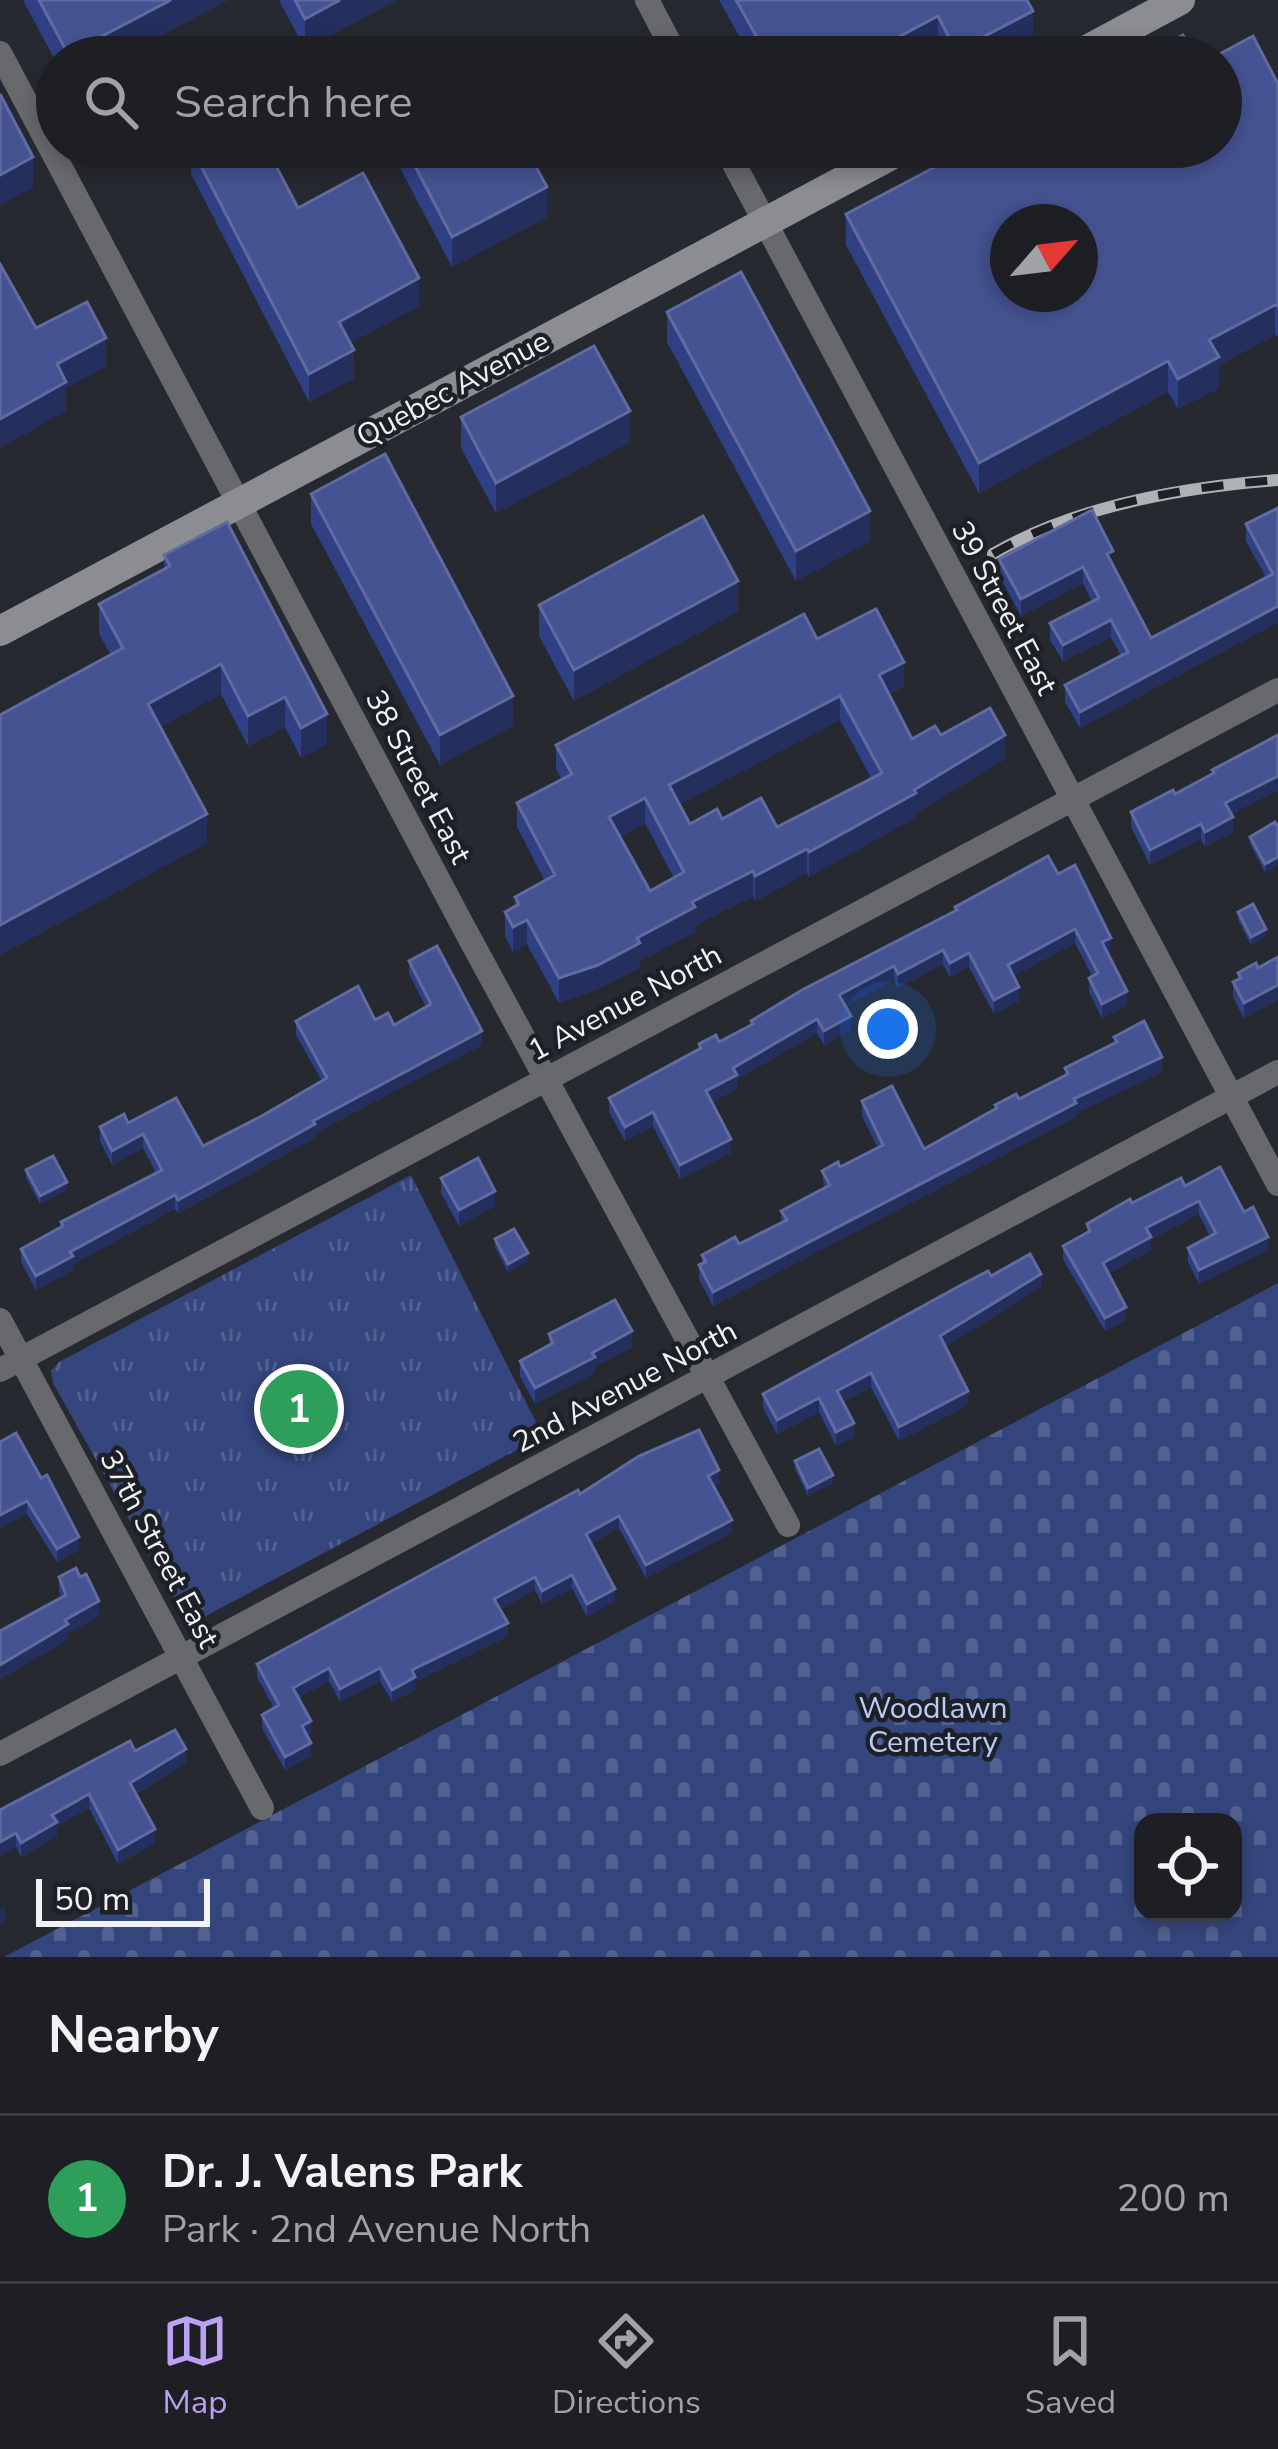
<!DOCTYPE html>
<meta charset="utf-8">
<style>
body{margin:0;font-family:"Nunito Sans",sans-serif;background:#25272c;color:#f1f3f6}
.controls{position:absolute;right:36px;bottom:36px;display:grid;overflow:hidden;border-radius:24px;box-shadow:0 6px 18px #0003}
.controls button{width:108px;height:108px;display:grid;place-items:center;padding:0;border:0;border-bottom:3px solid #3b3d41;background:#1d1f24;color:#f1f3f6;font:60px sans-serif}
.compass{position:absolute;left:990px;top:204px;width:108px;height:108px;border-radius:50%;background:#1d1f24;box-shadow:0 6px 18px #0003;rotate:62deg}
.scale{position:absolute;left:36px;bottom:30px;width:174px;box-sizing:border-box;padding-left:12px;border:6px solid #f0f2f6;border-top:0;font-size:33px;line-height:42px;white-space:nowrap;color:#f0f2f6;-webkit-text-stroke:9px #1d2026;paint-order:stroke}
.you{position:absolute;left:888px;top:1029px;width:42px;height:42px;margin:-30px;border:9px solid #fff;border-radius:50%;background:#1a73e8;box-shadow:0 0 0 18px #1a73e833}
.badge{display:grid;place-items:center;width:78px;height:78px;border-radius:50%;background:#bca0f2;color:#fff;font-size:39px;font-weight:700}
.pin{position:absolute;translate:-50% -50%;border:6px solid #fff;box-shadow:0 3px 12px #0006}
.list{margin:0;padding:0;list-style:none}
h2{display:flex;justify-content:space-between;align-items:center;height:156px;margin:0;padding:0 48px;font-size:51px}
h2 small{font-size:39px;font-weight:400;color:#a0a2a6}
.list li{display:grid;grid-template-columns:78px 1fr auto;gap:36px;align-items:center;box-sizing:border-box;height:168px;padding:0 48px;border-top:3px solid #3b3d41}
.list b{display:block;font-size:45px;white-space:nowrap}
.list p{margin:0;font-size:39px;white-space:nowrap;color:#a0a2a6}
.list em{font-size:39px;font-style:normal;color:#a0a2a6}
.icon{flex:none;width:66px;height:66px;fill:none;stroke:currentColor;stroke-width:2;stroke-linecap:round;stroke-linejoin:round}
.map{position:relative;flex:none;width:1278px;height:1957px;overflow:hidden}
.search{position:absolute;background:#1d1f24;box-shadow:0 6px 18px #0003;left:36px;right:36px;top:36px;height:132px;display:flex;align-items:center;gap:30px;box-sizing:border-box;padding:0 42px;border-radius:66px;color:#a0a2a6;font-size:45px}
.sheet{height:324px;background:#1d1f24}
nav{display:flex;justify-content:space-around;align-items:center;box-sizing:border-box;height:168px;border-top:3px solid #3b3d41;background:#1d1f24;font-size:33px;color:#a0a2a6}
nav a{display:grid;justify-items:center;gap:6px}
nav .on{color:#bca0f2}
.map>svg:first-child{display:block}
.cemetery{fill:url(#cemetery-stones);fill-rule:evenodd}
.park{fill:url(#park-tufts)}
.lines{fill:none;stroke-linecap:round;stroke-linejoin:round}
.street{stroke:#68696d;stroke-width:24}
.secondary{stroke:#8b8d93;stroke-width:30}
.rail-casing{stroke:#afb1b5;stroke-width:12}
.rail{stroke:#1d2026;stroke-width:8;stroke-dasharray:22;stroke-linecap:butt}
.wall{fill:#304085;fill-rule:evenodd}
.shaded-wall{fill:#242f5e}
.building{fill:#455392;stroke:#606ca1;stroke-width:3;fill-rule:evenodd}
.labels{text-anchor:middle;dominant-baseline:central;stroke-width:9;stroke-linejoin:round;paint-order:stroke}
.street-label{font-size:30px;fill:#f0f2f6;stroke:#1d2026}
.park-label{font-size:30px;fill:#bbcbf6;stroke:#1d2026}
</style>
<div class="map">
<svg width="1278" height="1957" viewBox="0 0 1278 1957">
<defs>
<pattern id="cemetery-stones" width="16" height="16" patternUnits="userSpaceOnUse" patternTransform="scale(3)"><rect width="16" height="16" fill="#35467e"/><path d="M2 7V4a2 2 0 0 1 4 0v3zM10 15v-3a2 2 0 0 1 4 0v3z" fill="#536191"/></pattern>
<pattern id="park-tufts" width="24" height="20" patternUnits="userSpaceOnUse" patternTransform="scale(3)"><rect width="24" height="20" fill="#35467e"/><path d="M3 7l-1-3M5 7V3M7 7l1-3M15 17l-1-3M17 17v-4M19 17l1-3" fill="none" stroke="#536191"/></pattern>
</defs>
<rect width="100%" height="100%" fill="#272930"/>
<!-- cemetery -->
<path class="cemetery" d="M1278,1283V1957H4ZM1143,1822H1233V1912H1143Z"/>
<!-- park -->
<path class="park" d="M411,1175L543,1436L204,1617L185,1619L53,1383L51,1371L59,1362Z"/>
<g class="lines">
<!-- street -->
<g class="street">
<path d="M647,0L677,57"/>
<path d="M0,53L463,926L788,1525"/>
<path d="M725,147L1278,1184"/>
<path d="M0,1320L262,1808"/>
<path d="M0,1370L1278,690"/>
<path d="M0,1754L1278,1072"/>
</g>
<!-- secondary -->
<g class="secondary">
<path d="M1074,57L1180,0"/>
<path d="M0,631L906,147"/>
</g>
<!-- rail casing -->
<g class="rail-casing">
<path id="rail" d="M993,554C1077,505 1183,487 1278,480"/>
</g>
<!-- rail -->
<use href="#rail" class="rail"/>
</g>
<!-- wall -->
<g class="wall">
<path d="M23,0H228L120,57H57V64Z"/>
<path d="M279,0H397L305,49Z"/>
<path d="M719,0H1027L1033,41L1001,57H944L938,46L917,57H751Z"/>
<path d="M1278,84V336L1275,335L1219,365V388L1178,409L1168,392L979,493L846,245V214Z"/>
<path d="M191,147L298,208L419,306L350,343L354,378L309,402L191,174Z"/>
<path d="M389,147H525L547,217L452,267Z"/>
<path d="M667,312L870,541L796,581L667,342Z"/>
<path d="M461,417L630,442L496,513L461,448Z"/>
<path d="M311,494L513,726L440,765L311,524Z"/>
<path d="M1278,508V622L1080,728L1065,702V685L1121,656L1111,637L1063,661L1050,640V623L1092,602L1083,583L1021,616L999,575V559L1113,566L1151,638L1266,578L1246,541V524Z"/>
<path d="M164,555L327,744L301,758L285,727L248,746L221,694L160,727L207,843L0,955V715L111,655L99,634V604L164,569Z"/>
<path d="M539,605L738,611L574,701L539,636Z"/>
<path d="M817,639L904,686L889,694L912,739L941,735L1005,759L916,813V817L809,877L807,873L755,901L753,896L695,925V932L640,961V968L598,989L559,1003L527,944L513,952L505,936V912L515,906V897L545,881L517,827V803L562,780L556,769V745ZM840,720L871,778L777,827L722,819L690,824L679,804ZM645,823L674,878L650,891L620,836Z"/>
<path d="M1278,735V790L1231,814L1233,832L1205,847L1201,839L1150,865L1131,827V812L1175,794L1212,774V770Z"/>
<path d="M1278,827V865L1265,872L1250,844V837Z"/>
<path d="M1058,874L1111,952L1108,953L1127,1005L1102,1018L1089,992V978L1092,976L1075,943L1013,976L1019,1001L994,1014L969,967L950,977L943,964L898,988L894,980L845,1006L851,1030L824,1045L817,1033L737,1079V1089L711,1102L731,1153L680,1179L653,1126L625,1141L609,1112V1098L699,1049V1044L719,1042L751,1025V1021L955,911V907Z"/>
<path d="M1238,912L1266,937L1251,945L1238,920Z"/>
<path d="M409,961L482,1045L315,1133V1138L206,1198L178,1213L175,1209L73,1264V1270L36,1290L21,1262V1249L61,1227V1222L156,1173L143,1148L112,1165L100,1141V1127L128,1123L203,1146L260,1117L322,1081L296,1035V1021L375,1020L394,1025L426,1007L409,974Z"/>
<path d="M1256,963L1244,1019L1233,997V982L1238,979V973Z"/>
<path d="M1114,1037L1162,1072L1076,1113V1117L713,1306L699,1279V1265L702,1263V1255L739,1244L781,1223V1211L824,1188L822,1171L840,1167L878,1148L862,1116V1101L924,1149L995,1109V1105L1019,1099L1065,1075V1068L1114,1043Z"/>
<path d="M26,1170L67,1190L40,1204L26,1178Z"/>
<path d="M441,1178L495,1206L459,1226L441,1193Z"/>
<path d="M1185,1186L1244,1212L1268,1250L1199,1284L1188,1262V1248L1210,1236L1199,1214L1151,1239V1250L1109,1273L1126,1320L1105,1331L1063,1259V1246L1087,1233V1224L1132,1203Z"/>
<path d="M495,1239L528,1261L508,1272L495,1247Z"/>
<path d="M991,1276L1041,1287L945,1347L968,1405L899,1441L871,1387L843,1402L854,1437L836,1446L819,1412L777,1434L763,1408V1394Z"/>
<path d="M549,1334L632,1347L595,1367V1373L535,1404L520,1376V1361L549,1345Z"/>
<path d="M0,1442L79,1550L57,1562L27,1514Z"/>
<path d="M795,1461L833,1483L808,1496L795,1469Z"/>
<path d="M719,1483L714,1486L732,1533L646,1578L619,1528L591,1544L615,1601L587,1617L572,1588L542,1604L535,1590L500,1609L508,1636L415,1682V1690L392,1702L380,1681L340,1702L329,1681L298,1698L311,1733L307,1736L311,1756L285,1770L262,1728V1715L274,1708L257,1677V1664L580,1494Z"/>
<path d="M59,1577L99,1616L68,1633V1639L57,1646L0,1679V1631L61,1597L59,1592Z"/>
<path d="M135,1751L186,1763L136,1794L155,1843L118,1864L89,1808L57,1826V1836L21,1857L0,1810Z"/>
</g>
<!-- shaded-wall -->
<g class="shaded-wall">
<path d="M171,0H228L120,57H68V54Z"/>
<path d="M340,0H397L305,49V19Z"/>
<path d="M1033,11V41L1001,57H956V51Z"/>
<path d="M938,16V46L917,57H861Z"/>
<path d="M33,157V188L0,205V175Z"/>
<path d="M547,187V217L452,267V237Z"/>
<path d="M419,278V306L339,349V322Z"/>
<path d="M1275,305V335L1219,365V388L1178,409V379L1209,340Z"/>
<path d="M106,338V367L66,388V411L0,448V419L57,364Z"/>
<path d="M354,350V378L309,402V374Z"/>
<path d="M1168,361V392L979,493V463Z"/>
<path d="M630,411V442L496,513V483Z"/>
<path d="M870,511V541L796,581V551Z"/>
<path d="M1083,567V583L1021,616V599Z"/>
<path d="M738,581V611L574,701V670Z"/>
<path d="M1278,606V622L1080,728V712Z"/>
<path d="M1111,620V637L1063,661V645Z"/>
<path d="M904,662V686L879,699V675Z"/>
<path d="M221,664V694L148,734V704Z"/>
<path d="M513,696V726L440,765V735Z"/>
<path d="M840,696V720L669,810V785Z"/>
<path d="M285,697V727L248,746V716Z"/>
<path d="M327,714V744L301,758V728Z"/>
<path d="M1005,735V759L916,813V817L809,877V852Z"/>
<path d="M1278,776V790L1225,817V803Z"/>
<path d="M645,798V823L609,841V817Z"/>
<path d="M207,814V843L0,955V925Z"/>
<path d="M1233,817V832L1205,847V832Z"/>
<path d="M1201,824V839L1150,865V850Z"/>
<path d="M807,849V873L755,901V876Z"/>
<path d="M1278,857V865L1265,872V864Z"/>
<path d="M753,871V896L695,925V932L640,961V968L598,989L559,1003V978L637,938L692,902Z"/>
<path d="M527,920V944L513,952V927Z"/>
<path d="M1075,929V943L1008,979V965Z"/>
<path d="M1266,929V937L1251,945V937Z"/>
<path d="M1111,938V952L1102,956V942Z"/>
<path d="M943,950V964L898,988V974Z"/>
<path d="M969,953V967L950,977V963Z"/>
<path d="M894,966V980L839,1009V995Z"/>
<path d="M1278,985V1000L1244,1019V1003Z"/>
<path d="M1019,987V1001L994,1014V1000Z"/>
<path d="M1127,991V1005L1102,1018V1004Z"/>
<path d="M851,1016V1030L824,1045V1031Z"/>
<path d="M817,1019V1033L737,1079V1089L706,1105V1091L733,1068Z"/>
<path d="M482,1031V1045L315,1133V1138L178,1213V1200L313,1121Z"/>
<path d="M1162,1057V1072L1076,1113V1117L713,1306V1292L1074,1099Z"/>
<path d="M653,1112V1126L625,1141V1127Z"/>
<path d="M143,1134V1148L112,1165V1151Z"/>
<path d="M731,1139V1153L680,1179V1165Z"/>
<path d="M67,1182V1190L40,1204V1196Z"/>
<path d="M495,1191V1206L459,1226V1210Z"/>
<path d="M175,1195V1209L73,1264V1270L36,1290V1276L70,1252Z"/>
<path d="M1199,1201V1214L1151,1239V1250L1103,1276V1263L1146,1228Z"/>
<path d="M1268,1237V1250L1199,1284V1270Z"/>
<path d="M528,1253V1261L508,1272V1264Z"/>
<path d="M1041,1274V1287L940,1350V1336Z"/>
<path d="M1126,1307V1320L1105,1331V1318Z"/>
<path d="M632,1331V1347L595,1367V1373L535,1404V1388L592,1353Z"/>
<path d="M871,1373V1387L837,1405V1391Z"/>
<path d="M968,1391V1405L899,1441V1427Z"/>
<path d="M819,1398V1412L777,1434V1420Z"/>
<path d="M854,1423V1437L836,1446V1432Z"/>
<path d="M719,1470V1483L708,1489V1476Z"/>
<path d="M833,1475V1483L808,1496V1488Z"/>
<path d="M27,1501V1514L0,1528V1515Z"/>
<path d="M619,1516V1528L586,1547V1534Z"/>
<path d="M732,1520V1533L646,1578V1565Z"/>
<path d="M79,1537V1550L57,1562V1549Z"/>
<path d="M572,1575V1588L542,1604V1591Z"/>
<path d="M535,1577V1590L494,1612V1599Z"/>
<path d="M615,1589V1601L587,1617V1604Z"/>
<path d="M99,1601V1616L68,1633V1639L57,1646L0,1679V1665L65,1620Z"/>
<path d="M508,1623V1636L415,1682V1690L392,1702V1690L412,1670Z"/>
<path d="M329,1668V1681L293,1701V1688Z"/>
<path d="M380,1668V1681L340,1702V1689Z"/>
<path d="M311,1721V1733L302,1739V1726Z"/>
<path d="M311,1743V1756L285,1770V1757Z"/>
<path d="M186,1749V1763L130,1797V1783Z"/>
<path d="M89,1794V1808L57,1826V1836L21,1857V1843L52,1815Z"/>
<path d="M155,1829V1843L118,1864V1850Z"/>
<path d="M16,1833V1847L0,1856V1842Z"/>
<path d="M5,1907V1921L0,1924V1910Z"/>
</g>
<!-- building -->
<g class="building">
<path d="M39,0H171L68,54Z"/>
<path d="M295,0H340L305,19Z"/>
<path d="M736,0H1027L1033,11L956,51L938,16L861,57H768Z"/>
<path d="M1183,35L1195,57H1142Z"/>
<path d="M1253,36L1278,84V306L1275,305L1209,340L1219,357L1178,379L1168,361L979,463L846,214L973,147H1221V57H1214ZM1008,222H1080V294H1008Z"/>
<path d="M471,44L478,57H446Z"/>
<path d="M0,94L33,157L0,175Z"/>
<path d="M191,147H266L298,208L363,173L419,278L339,322L354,350L309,374Z"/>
<path d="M405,147H525L547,187L452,237Z"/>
<path d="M0,264L36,328L87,302L106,338L57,364L66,382L0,419Z"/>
<path d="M741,272L870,511L796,551L667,312Z"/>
<path d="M594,346L630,411L496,483L461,417Z"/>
<path d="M385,454L513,696L440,735L311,494Z"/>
<path d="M1278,508V606L1080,712L1065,685L1128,652L1111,620L1063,645L1050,623L1099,598L1083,567L1021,599L999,559L1092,510L1113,551L1107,554L1151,638L1273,574L1246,524Z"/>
<path d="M703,516L738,581L574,670L539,605Z"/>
<path d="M227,522L327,714L301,728L285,697L248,716L221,664L148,704L207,814L0,925V715L123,648L99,604L170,566L164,555Z"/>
<path d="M876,609L904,662L879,675L912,739L935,726L941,735L990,708L1005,735L914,790L916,793L809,852L807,849L755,876L753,871L692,902L695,907L637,938L640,943L598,965L559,978L527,920L513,927L505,912L519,904L515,897L555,875L517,803L572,774L556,745L804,614L817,639ZM840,696L882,773L777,827L761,798L722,819L717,809L690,824L669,785ZM645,798L684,872L650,891L609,817Z"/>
<path d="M1278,735V776L1225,803L1233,817L1205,832L1201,824L1150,850L1131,812L1173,790L1175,794L1214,773L1212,770Z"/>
<path d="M1275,822L1278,827V857L1265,864L1250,837Z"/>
<path d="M1048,856L1058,874L1075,865L1111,938L1102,942L1127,991L1102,1004L1089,978L1098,973L1075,929L1008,965L1019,987L994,1000L969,953L950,963L943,950L898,974L894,966L839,995L851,1016L824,1031L817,1019L733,1068L737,1075L706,1091L731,1139L680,1165L653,1112L625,1127L609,1098L701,1048L699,1044L716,1035L719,1042L753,1024L751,1021L802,990L957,910L955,907Z"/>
<path d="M1253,904L1266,929L1251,937L1238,912Z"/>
<path d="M437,946L482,1031L313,1121L315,1124L206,1185L178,1200L175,1195L70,1252L73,1256L36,1276L21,1249L63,1226L61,1222L162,1170L143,1134L112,1151L100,1127L124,1114L128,1123L176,1098L203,1146L260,1117L327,1078L296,1021L358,986L375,1020L388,1013L394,1025L431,1004L409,961Z"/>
<path d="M1278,957V985L1244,1003L1233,982L1241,978L1238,973L1256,963L1258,968Z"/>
<path d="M1144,1021L1162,1057L1074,1099L1076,1103L713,1292L699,1265L706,1262L702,1255L735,1237L739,1244L787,1220L781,1211L830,1185L822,1171L838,1162L840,1167L883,1145L862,1101L892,1086L924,1149L997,1108L995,1105L1016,1094L1019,1099L1068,1074L1065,1068L1117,1042L1114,1037Z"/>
<path d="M53,1156L67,1182L40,1196L26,1170Z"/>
<path d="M478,1158L495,1191L459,1210L441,1178Z"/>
<path d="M1220,1167L1244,1212L1253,1207L1268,1237L1199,1270L1188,1248L1216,1233L1199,1201L1146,1228L1151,1237L1103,1263L1126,1307L1105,1318L1063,1246L1090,1231L1087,1224L1130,1199L1132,1203L1181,1178L1185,1186Z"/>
<path d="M514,1229L528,1253L508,1264L495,1239Z"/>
<path d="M1030,1254L1041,1274L940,1336L968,1391L899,1427L871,1373L837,1391L854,1423L836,1432L819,1398L777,1420L763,1394L963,1284L988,1271L991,1276Z"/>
<path d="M615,1300L632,1331L592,1353L595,1357L535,1388L520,1361L553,1343L549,1334Z"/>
<path d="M699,1430L719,1470L708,1476L732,1520L646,1565L619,1516L586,1534L615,1589L587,1604L572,1575L542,1591L535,1577L494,1599L508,1623L412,1670L415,1677L392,1690L380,1668L340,1689L329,1668L293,1688L311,1721L302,1726L311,1743L285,1757L262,1715L279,1705L257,1664L578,1490L580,1494L639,1456Z"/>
<path d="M16,1433L41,1478L47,1475L79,1537L57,1549L27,1501L0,1515V1442Z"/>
<path d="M819,1449L833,1475L808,1488L795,1461Z"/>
<path d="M76,1568L80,1577L86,1574L99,1601L65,1620L68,1624L57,1631L0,1665V1631L66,1595L59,1577Z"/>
<path d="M175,1730L186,1749L130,1783L155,1829L118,1850L89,1794L52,1815L57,1822L21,1843L16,1833L0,1842V1810L130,1741L135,1751Z"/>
</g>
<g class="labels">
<!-- street labels -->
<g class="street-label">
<text transform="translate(453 389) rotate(-28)">Quebec Avenue</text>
<text transform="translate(1004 608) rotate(62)">39 Street East</text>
<text transform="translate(418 777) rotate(62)">38 Street East</text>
<text transform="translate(625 1003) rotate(-28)">1 Avenue North</text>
<text transform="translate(625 1387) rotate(-28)">2nd Avenue North</text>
<text transform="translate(159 1549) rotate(62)">37th Street East</text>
</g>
<!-- park labels -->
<g class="park-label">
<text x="933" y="1708">Woodlawn<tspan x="933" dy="34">Cemetery</tspan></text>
</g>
</g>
</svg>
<div class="controls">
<button><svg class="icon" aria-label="locate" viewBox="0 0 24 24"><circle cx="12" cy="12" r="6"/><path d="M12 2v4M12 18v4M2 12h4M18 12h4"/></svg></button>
</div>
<svg class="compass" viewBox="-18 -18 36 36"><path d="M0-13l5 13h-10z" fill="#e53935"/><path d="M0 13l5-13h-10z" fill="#a0a2a6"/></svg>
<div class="scale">50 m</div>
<div class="you"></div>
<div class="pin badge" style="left:299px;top:1409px;background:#2e9e5b">1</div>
<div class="search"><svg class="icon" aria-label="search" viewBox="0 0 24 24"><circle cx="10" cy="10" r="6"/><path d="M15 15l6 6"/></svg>Search here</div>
</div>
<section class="sheet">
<h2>Nearby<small></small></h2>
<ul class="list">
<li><span class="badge" style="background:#2e9e5b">1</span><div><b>Dr. J. Valens Park</b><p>Park · 2nd Avenue North</p></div><em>200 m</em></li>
</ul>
</section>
<nav>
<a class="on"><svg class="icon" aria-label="map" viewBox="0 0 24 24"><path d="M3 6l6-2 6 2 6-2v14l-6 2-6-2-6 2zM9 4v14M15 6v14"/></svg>Map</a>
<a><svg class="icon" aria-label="directions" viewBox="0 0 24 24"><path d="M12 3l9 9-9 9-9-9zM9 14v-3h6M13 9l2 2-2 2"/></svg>Directions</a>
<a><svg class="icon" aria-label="saved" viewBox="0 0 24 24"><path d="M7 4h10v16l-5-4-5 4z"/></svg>Saved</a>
</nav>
